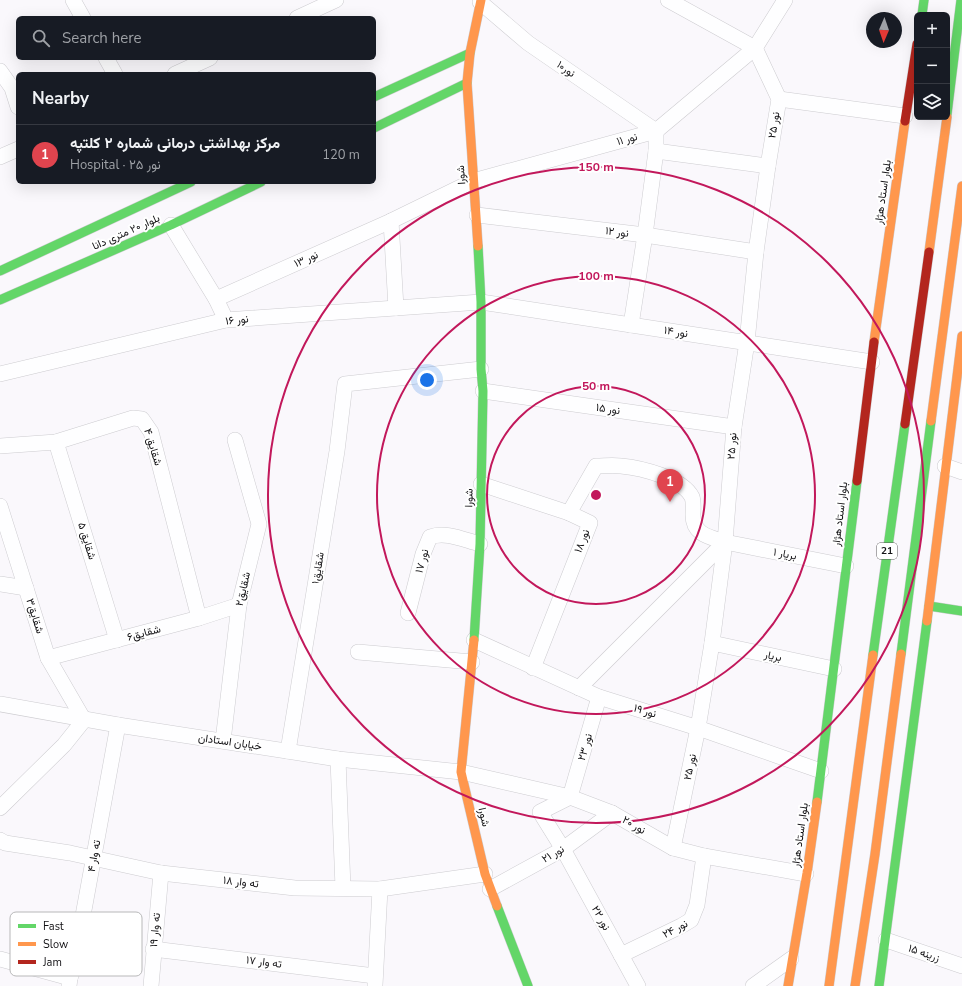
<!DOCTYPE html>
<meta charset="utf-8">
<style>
body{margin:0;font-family:"Nunito Sans",Vazirmatn,sans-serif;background:#242831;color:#f1f3f6}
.controls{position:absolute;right:12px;top:12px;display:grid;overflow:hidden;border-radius:6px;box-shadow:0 4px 16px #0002}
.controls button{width:36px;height:36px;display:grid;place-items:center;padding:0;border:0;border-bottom:1px solid #363941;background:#171b24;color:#f1f3f6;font:20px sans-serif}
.compass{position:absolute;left:866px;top:12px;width:36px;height:36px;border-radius:50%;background:#171b24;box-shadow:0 4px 16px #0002;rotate:182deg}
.you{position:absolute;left:427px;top:380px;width:14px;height:14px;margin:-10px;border:3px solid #fff;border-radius:50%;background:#1a73e8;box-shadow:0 0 0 6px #1a73e833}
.badge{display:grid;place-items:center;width:26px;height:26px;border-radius:50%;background:#7c3aed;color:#fff;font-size:13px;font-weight:700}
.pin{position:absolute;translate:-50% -33px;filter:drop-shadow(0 1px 2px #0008)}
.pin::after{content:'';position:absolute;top:21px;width:14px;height:12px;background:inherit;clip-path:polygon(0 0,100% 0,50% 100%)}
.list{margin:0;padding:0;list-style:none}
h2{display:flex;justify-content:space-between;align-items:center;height:52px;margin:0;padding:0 16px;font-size:17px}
h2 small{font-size:13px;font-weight:400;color:#9ea1a6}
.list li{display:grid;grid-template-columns:26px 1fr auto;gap:12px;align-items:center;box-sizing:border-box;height:60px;padding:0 16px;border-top:1px solid #363941}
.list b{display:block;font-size:15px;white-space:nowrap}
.list p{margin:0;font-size:13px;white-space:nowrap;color:#9ea1a6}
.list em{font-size:13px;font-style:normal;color:#9ea1a6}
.icon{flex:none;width:22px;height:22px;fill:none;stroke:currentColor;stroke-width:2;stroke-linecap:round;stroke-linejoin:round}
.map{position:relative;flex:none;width:962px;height:986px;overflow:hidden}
.search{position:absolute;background:#171b24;box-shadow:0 4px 16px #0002;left:16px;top:16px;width:360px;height:44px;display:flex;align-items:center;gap:10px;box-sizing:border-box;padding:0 14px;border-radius:6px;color:#9ea1a6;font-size:15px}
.panel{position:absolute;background:#171b24;box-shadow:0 4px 16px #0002;left:16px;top:72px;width:360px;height:112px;border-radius:6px}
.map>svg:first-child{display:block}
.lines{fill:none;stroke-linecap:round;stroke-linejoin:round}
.street-casing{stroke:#cdccd0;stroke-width:16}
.fast-casing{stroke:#cdccd0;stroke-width:10}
.slow-casing{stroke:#cdccd0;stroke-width:10}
.jam-casing{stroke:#cdccd0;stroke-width:10}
.street{stroke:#fefeff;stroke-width:15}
.fast{stroke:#63d668;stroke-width:9}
.slow{stroke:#ff974d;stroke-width:9}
.jam{stroke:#b3261e;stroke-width:9}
.ring{fill:none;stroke:#c2185b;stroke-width:2}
.labels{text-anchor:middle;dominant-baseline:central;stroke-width:4;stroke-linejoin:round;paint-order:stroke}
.shield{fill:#fff;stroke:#5a595b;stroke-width:1}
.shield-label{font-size:10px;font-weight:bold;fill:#131215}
.street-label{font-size:11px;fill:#131215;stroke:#fff}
.key{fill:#fff;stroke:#b8b8b9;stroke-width:1}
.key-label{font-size:11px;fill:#131215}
.centre{fill:#c2185b;stroke:#fff;stroke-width:2}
.ring-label{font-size:12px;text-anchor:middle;font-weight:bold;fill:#c2185b;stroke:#fff;stroke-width:4;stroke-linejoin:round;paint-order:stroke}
</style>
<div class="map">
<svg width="962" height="986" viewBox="0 0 962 986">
<rect width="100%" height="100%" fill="#faf8fc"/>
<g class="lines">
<!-- street casing -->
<g class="street-casing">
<g id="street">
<path d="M73,0L83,18"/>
<path d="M668,0L755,48"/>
<path d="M480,2L528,43L656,131V151L645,235L631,325"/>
<path d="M297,18L336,0"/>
<path d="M106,58L115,74"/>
<path d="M0,71L12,88L18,107"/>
<path d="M175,74L210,58"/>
<path d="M779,99L905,116"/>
<path d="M656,151L768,166"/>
<path d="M0,157L18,149"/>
<path d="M477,215L645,235L756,252"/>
<path d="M391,221L396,308"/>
<path d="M171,225L216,299L226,320"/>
<path d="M216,299L391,221L473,181L656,131L755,48L785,0"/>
<path d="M0,374L226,320L481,302L872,362"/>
<path d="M483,391L734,427"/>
<path d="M56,442L117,640"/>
<path d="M0,446L56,442L133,418L142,419L151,432L199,618"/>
<path d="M945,466L962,472"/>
<path d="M481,484L569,513L590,523L533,668"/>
<path d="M0,506L48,658L84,720L64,745L0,808"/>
<path d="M569,513L596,466C604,466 613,465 621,466C642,468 682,478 692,497C694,502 693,510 693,515C693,535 710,537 725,542L846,566"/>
<path d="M0,584L26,588"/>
<path d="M408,613L423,554L430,537C446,531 464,540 480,544"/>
<path d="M474,640L599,697L698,728L821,771"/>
<path d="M712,643L834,669"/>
<path d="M358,652L472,662"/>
<path d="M48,658L199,618L239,605"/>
<path d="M579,688L725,542"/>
<path d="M599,697L570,797L540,812L563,849L638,986"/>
<path d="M0,704L118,725L338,759L461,772L570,797L612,813L673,848L704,856L806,874"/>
<path d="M223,741L239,605L259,524L235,440"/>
<path d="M288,751L337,451L345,384L481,369"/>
<path d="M338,759L343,888"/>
<path d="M0,840L5,843L70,853L161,873L295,888L380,889L485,874"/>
<path d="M673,848L698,728L712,643L725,542L734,427L747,342L756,252L768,166L779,99L755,48"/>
<path d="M490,889L563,849L612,813"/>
<path d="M886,940L962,966"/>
<path d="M153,949L375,976"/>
<path d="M621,955L681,926L691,920L697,905L704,856"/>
<path d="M0,959L70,978"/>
<path d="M375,985L380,889"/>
<path d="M69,986L70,978L73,970L118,725"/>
<path d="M151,986L161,873"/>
<path d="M753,986L791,959"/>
</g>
</g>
<!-- fast casing -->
<g class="fast-casing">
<g id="fast">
<path d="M922,15L924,0"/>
<path d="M374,97L470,53"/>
<path d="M947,114L961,0"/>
<path d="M374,128L467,83"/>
<path d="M0,271L191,182"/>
<path d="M0,300L171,225L261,182"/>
<path d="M929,606L962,611"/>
<path d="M474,640L480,544L483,391L481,369V302L478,246"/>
<path d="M901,654L931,421"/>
<path d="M873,655L905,424"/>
<path d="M817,802L857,481"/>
<path d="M497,906L528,986"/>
<path d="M879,986L927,621"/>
</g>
</g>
<!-- slow casing -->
<g class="slow-casing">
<g id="slow">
<path d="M478,246L467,83L470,53L481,0"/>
<path d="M929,252L947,117"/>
<path d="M874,342L905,121"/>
<path d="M931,421L962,186"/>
<path d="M927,621L962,336"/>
<path d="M474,640L461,772L485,874L497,906"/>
<path d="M788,986L807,873L817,802"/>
<path d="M829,986L873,655"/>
<path d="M855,986L875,854L901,654"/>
</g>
</g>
<!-- jam casing -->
<g class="jam-casing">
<g id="jam">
<path d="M905,121L917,44"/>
<path d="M905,424L929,252"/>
<path d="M857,481L874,342"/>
</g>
</g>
<!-- street -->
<use href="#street" class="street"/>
<!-- fast -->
<use href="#fast" class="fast"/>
<!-- slow -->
<use href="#slow" class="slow"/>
<!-- jam -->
<use href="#jam" class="jam"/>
</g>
<!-- distance rings -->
<g class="ring">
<circle cx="596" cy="495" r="109"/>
<circle cx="596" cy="495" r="219"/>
<circle cx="596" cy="495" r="328"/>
</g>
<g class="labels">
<!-- shield labels -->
<rect class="shield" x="877" y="543" width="20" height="16" rx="3"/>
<g class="shield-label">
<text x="887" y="551">21</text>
</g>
<!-- street labels -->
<g class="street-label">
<text transform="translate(566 69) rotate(35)">نور۱۰</text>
<text transform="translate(774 125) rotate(-81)">نور ۲۵</text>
<text transform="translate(627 139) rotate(-15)">نور ۱۱</text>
<text transform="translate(461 175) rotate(-94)">شورا</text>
<text transform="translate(883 192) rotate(-82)">بلوار استاد هژار</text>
<text transform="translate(126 232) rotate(-24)">بلوار ۲۰ متری دانا</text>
<text transform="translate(617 232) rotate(7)">نور ۱۲</text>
<text transform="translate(306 259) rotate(-24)">نور ۱۳</text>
<text transform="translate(237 320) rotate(-6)">نور ۱۶</text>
<text transform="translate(676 332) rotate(9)">نور ۱۴</text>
<text transform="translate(608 409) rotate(8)">نور ۱۵</text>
<text transform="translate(732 446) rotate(-86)">نور ۲۵</text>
<text transform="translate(153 447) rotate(73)">شقایق ۴</text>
<text transform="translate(469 498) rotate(-89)">شورا</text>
<text transform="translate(840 514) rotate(-83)">بلوار استاد هژار</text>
<text transform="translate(87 541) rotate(73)">شقایق ۵</text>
<text transform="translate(582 541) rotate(-68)">نور ۱۸</text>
<text transform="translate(785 554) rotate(11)">بریار ۱</text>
<text transform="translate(422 561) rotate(-74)">نور ۱۷</text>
<text transform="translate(318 568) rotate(-81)">شقایق۱</text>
<text transform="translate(243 589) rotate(-77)">شقایق۲</text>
<text transform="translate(35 616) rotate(73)">شقایق۳</text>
<text transform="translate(144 633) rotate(-15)">شقایق۶</text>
<text transform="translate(773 656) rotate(12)">بریار</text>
<text transform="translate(645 711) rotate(17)">نور ۱۹</text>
<text transform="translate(230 742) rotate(8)">خیابان استادان</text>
<text transform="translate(585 747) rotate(-74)">نور ۲۳</text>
<text transform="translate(690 767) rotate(-78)">نور ۲۵</text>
<text transform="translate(484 817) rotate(77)">شورا</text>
<text transform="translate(634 825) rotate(30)">نور ۲۰</text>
<text transform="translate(800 835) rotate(-82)">بلوار استاد هژار</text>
<text transform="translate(553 854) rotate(-30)">نور ۲۱</text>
<text transform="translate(94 856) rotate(-80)">ته وار ۴</text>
<text transform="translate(241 882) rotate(6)">ته وار ۱۸</text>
<text transform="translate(601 918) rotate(61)">نور ۲۲</text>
<text transform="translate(675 929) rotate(-28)">نور ۲۴</text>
<text transform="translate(155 930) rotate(-85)">ته وار ۱۹</text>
<text transform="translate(924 953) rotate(19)">زرینه ۱۵</text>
<text transform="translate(264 962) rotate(7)">ته وار ۱۷</text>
</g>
</g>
<!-- legend -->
<rect x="10" y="912" width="132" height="64" rx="6" class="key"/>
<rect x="18" y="924" width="18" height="4" fill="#63d668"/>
<rect x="18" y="942" width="18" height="4" fill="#ff974d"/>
<rect x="18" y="960" width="18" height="4" fill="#b3261e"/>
<g class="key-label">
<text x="43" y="930">Fast</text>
<text x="43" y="948">Slow</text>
<text x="43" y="966">Jam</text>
</g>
<circle cx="596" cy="495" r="6" class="centre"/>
<g class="ring-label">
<text x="596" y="171">150 m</text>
<text x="596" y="280">100 m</text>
<text x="596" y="390">50 m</text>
</g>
</svg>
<div class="controls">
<button>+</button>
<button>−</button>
<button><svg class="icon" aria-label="layers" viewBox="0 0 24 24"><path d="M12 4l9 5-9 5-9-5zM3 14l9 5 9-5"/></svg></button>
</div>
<svg class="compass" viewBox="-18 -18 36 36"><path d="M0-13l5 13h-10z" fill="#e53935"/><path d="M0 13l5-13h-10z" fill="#9ea1a6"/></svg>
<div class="you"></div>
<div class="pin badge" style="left:670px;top:502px;background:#e0444e">1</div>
<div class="search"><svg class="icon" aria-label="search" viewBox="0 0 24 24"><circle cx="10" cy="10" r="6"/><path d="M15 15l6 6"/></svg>Search here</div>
<section class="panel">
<h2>Nearby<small></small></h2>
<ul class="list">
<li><span class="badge" style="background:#e0444e">1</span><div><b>مرکز بهداشتی درمانی شماره ۲ کلتپه</b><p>Hospital · نور ۲۵</p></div><em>120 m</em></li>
</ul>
</section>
</div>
